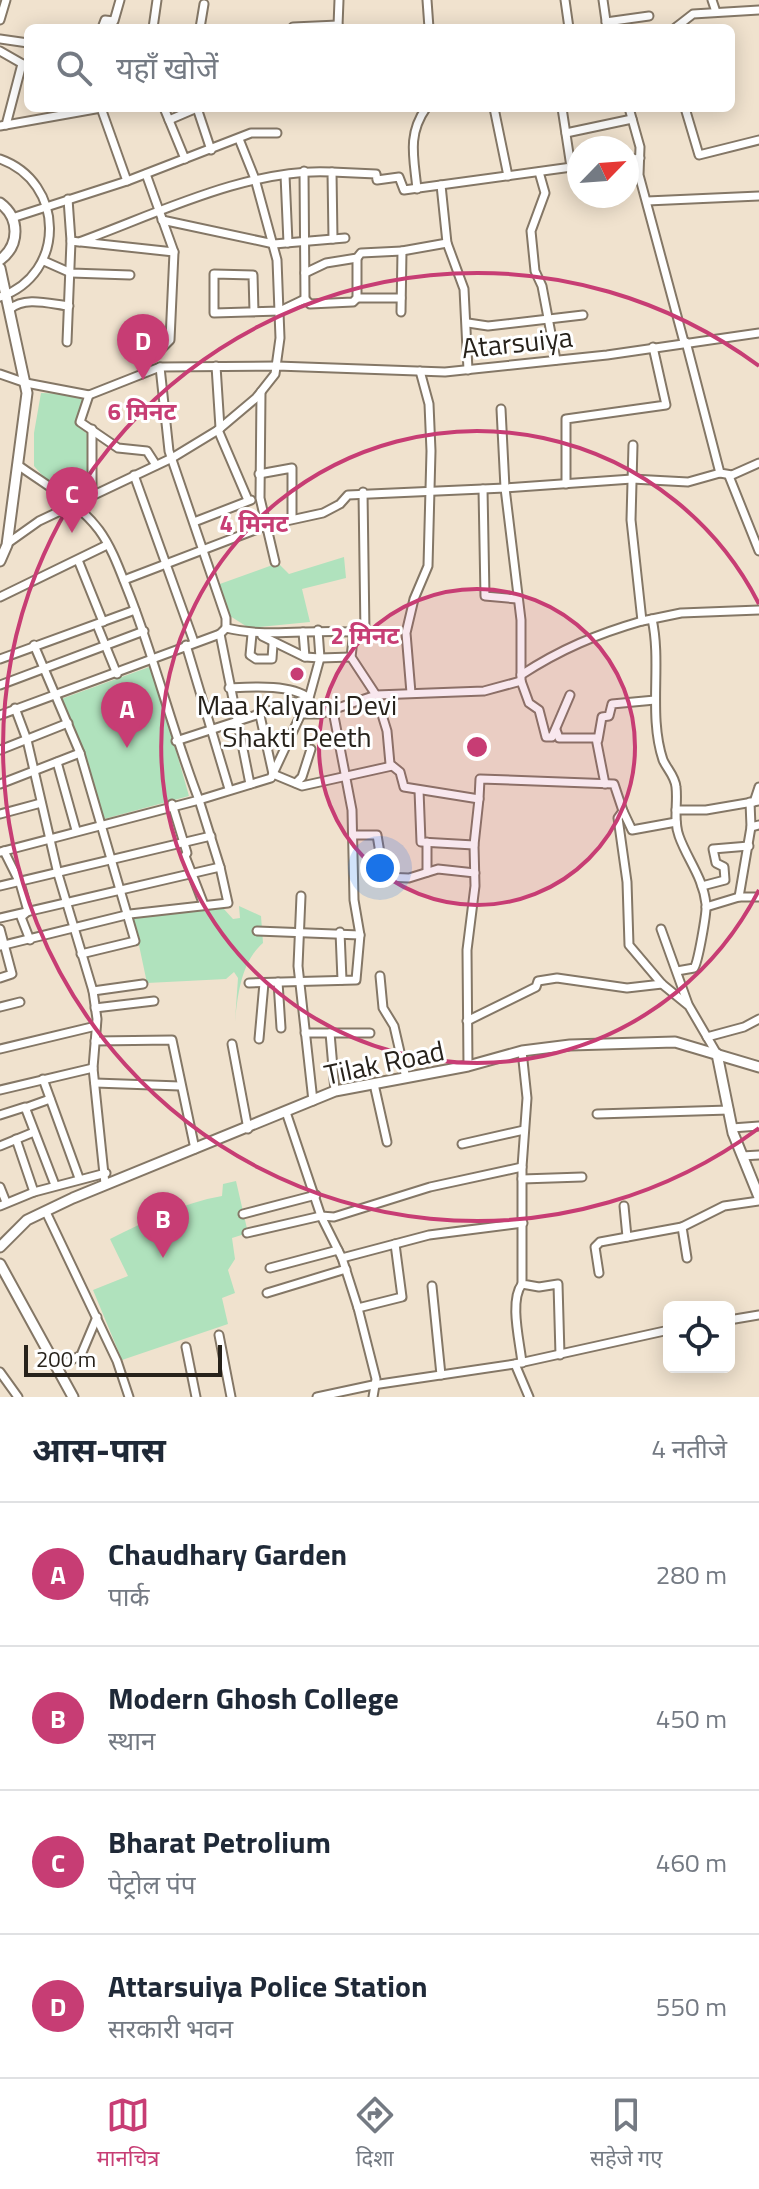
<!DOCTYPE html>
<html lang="hi">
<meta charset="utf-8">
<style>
body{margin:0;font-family:"Titillium Web","Noto Sans Devanagari",sans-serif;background:#f2f2f3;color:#1f2937}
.controls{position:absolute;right:24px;bottom:24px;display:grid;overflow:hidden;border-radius:12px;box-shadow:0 4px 20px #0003}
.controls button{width:72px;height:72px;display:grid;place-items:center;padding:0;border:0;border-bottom:2px solid #e0e1e3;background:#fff;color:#1f2937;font:40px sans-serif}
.compass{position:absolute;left:567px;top:136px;width:72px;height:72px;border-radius:50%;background:#fff;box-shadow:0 4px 20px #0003;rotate:65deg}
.scale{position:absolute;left:24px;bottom:20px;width:198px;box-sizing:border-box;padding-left:8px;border:4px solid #27221b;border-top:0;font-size:22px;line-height:28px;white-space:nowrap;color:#27221b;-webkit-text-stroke:6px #fff;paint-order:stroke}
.you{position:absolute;left:380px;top:868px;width:28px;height:28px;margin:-20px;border:6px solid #fff;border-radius:50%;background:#1a73e8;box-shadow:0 0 0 12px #1a73e833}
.badge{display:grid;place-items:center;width:52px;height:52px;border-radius:50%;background:#c73d74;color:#fff;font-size:26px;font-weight:700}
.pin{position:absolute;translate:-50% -66px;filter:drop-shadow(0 2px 4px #0008)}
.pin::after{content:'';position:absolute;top:42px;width:28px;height:24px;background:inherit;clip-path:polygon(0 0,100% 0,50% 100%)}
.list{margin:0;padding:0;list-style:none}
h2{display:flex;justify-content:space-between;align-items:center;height:104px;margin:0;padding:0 32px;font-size:34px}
h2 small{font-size:26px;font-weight:400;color:#747a83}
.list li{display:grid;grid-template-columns:52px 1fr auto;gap:24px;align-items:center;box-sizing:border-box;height:144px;padding:0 32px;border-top:2px solid #e0e1e3}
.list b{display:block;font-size:30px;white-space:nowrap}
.list p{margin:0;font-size:26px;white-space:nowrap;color:#747a83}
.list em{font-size:26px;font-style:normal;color:#747a83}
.icon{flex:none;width:44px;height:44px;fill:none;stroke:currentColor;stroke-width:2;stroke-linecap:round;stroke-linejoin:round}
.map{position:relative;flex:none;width:759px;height:1397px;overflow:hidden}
.search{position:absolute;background:#fff;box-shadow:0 4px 20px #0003;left:24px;right:24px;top:24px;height:88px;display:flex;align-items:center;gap:20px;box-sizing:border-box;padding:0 28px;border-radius:12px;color:#747a83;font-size:30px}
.sheet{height:680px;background:#fff}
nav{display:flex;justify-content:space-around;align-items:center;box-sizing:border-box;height:112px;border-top:2px solid #e0e1e3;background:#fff;font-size:22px;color:#747a83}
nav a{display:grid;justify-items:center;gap:4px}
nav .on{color:#c73d74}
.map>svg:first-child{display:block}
.green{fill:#b0e2bd}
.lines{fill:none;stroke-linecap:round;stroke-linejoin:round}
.minor-casing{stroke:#847766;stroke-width:11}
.major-casing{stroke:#847766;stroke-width:13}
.minor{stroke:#fff;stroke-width:7}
.major{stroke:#fff;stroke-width:9}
.ring{fill:none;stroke:#c73d74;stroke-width:4}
.poi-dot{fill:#c73d74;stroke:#fff;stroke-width:3}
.labels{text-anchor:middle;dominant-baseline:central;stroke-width:6;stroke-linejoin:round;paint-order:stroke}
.street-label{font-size:28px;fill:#27221b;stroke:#fff}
.poi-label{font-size:28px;fill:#27221b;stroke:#fff}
.centre{fill:#c73d74;stroke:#fff;stroke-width:4}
.ring-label{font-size:24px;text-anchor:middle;font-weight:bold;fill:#c73d74;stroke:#fff;stroke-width:6;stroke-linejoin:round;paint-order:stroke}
</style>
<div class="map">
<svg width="759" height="1397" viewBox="0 0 759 1397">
<rect width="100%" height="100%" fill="#f0e2ce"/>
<!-- green -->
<g class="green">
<path d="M41,393L71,394L85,400L75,424L91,437V481L50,484L34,466V433Z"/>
<path d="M344,557L346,578L302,589L310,622L249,628L230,616L217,585L278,563L289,574Z"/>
<path d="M152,666L189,796L104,819L61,699Z"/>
<path d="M239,906L261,916L263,943C241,962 238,994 235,1021L238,978L234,972L226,979L147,983L133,917L223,908L233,919L240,918Z"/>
<path d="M236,1181L248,1233L232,1238L235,1259L228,1270L235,1293L222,1298L228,1324L122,1360L93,1290L128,1276L110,1239C146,1221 182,1203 222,1196L223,1184Z"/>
</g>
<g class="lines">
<!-- minor casing -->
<g class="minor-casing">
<g id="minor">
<path d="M427,0L429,28"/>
<path d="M565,0L569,28"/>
<path d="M603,0L607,28"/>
<path d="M712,0L716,12"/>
<path d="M0,20L6,0"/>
<path d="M606,22L649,16"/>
<path d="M338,26L339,0"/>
<path d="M293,27L338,25"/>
<path d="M102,28L105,20L114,21L120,0"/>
<path d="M153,28L157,0"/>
<path d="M200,28L204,4"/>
<path d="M675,28L693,14L759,10"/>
<path d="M0,39L28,43"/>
<path d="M0,51L28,67"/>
<path d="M101,108L127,181"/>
<path d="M164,108L185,159"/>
<path d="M197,108L211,150"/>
<path d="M494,108L508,176"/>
<path d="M562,108L571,167"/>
<path d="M629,108L640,147L639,175L684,342"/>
<path d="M685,108L699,155L759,140"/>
<path d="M169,120L197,108"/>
<path d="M6,125L22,64"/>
<path d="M0,126L101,108"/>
<path d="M566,133L632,119"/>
<path d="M0,159C65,182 67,274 0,297"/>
<path d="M627,160L640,158"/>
<path d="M304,171L305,299"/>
<path d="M332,172L376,174L377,180L399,177L404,190L579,166"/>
<path d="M539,172L545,193L531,231L535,271L542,286L556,360"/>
<path d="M146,174L174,252L170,340L162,348"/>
<path d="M285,175L288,243"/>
<path d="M441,185L447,243L464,289L468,370"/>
<path d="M417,189C414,158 407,135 426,108"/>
<path d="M647,201L759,196"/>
<path d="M12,218L127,181L251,133H277"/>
<path d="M162,220L274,244L345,238"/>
<path d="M71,241L79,242C156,214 250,167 332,172L333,239"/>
<path d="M81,242L174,252"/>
<path d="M44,261L71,273L130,275"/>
<path d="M305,273L326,263L357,258L361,253L402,251"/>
<path d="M357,298H401"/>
<path d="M10,309C25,296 50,304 69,306"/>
<path d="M254,312L253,275L214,274V313L280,311L305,299L310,304L353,302L357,298V258"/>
<path d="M401,312L402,251L447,243"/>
<path d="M468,323L488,326L583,315"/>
<path d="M67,342L71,241L68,199"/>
<path d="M686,342L720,473L732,475L759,463"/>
<path d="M216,366L220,428"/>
<path d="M160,367L169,451L226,618V628"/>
<path d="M0,374L26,383L89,395L160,367L277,366L445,372L607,355L759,333"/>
<path d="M261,392L260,498L275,562"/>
<path d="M89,395L80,422L118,448L147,451L156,465"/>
<path d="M501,409L505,488L632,479L688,482L720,473"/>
<path d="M92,429V496"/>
<path d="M218,430L248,500"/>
<path d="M633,445L631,520L642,621L652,619C662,664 648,715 663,760C667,769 675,776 676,787C678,803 673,820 679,836C687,859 703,877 706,904C707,912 698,963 694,968L677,971"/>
<path d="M259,474L292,468V518"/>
<path d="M134,475L194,642"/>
<path d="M729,476L759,551"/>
<path d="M566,484V419L666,405L653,347"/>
<path d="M483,489L485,596L517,599"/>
<path d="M194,522L251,500"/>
<path d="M8,543L39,521L172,458L218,430L256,398L275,374L280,338L277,260L255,179L239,139"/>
<path d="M78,560L103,622"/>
<path d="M124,580L268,525L323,513L340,504L348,495L505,488L521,620V681L529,703L539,710L546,737H552L570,695"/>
<path d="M0,597L107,545"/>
<path d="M652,619L681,613L759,610"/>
<path d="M97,625L117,674"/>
<path d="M318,630L320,658L351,657"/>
<path d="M354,631L351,657L376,695L484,691L521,681"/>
<path d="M303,632L305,657"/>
<path d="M220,634L250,784"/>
<path d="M252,634L250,655L256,659H272L273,644"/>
<path d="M34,645L80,753L135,941L81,954"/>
<path d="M186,645L229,789"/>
<path d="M0,659L135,610"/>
<path d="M521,675C561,649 597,634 642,621"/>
<path d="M0,685L144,631"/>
<path d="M229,688C251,687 290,684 309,698L320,658L305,657L262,636"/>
<path d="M411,693L406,633L414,599L428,566L431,451L429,404L420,371"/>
<path d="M15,708L27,740L58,874L93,991L97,1019L93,1068L105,1184"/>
<path d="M259,711L273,774L302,786L392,766"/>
<path d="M0,715L220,634L226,628C272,639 318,627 365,633L363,492"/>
<path d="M556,730L559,738H596L605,784"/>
<path d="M598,740L602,717L609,716L612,704L655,700"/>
<path d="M176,741L309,698L301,714H320L376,695L387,731L390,764L400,772L404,787L479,799L474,845L475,886L467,950L468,1066"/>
<path d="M0,750L68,723"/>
<path d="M57,762L76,830"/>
<path d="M296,783L302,777L311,749"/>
<path d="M0,784L80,753"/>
<path d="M419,790L421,842L474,845"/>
<path d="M479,799L480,779L614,784L623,811L618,818L627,882L629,945L662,984L689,1006L717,1054"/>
<path d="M750,802L751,827L759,825"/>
<path d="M754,802L759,787"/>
<path d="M172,804L187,853L185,856L204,905"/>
<path d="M676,810H706L759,801"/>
<path d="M623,811L632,830L676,822"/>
<path d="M0,814L41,803"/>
<path d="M353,835H377L384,877L409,878L438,869L475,873"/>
<path d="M427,842V872"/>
<path d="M4,851L20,883L28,911L21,917L30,940"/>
<path d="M0,852L199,800C173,733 156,663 130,596C121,574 113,549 99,530C79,503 44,484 18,465"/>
<path d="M0,886L211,836"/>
<path d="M702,886L725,880L724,867L716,863L713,849L749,846"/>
<path d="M301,896L298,966L313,1101"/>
<path d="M739,897L751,827"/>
<path d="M706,907L739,897H759"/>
<path d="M0,918L220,867"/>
<path d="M0,929L12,974L0,978"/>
<path d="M661,929L688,1004"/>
<path d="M257,931L360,935"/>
<path d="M340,932L342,980"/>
<path d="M0,946L130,914L228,903L220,867L199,800L271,778L301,714"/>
<path d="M380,976L383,1008L394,1026L406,1078"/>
<path d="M278,982L281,1028"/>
<path d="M249,983L356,980L360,935L354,900L352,810L333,711"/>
<path d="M93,991L143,984"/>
<path d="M0,1007L20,1002"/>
<path d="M95,1008L154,1001"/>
<path d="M467,1021L536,987L538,981L557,978L627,988L662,984"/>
<path d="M305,1033H370"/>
<path d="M330,1033L335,1091"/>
<path d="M707,1037L744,1027L759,1019"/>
<path d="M259,1039L264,983"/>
<path d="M95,1041L172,1040L195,1149"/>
<path d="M232,1044L248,1129"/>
<path d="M0,1049L96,1026"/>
<path d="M522,1051L527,1098L522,1167V1284L539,1287L558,1284L560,1355"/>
<path d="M43,1079L79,1178"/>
<path d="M95,1083L180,1086"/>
<path d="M374,1084L387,1142"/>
<path d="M0,1090L93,1068"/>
<path d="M25,1108L50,1099"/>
<path d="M286,1112L321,1216L342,1258L358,1308"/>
<path d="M597,1114L729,1110"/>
<path d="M0,1115L25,1107L55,1185"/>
<path d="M732,1128L759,1126"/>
<path d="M16,1139L34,1192"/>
<path d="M462,1144L524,1130"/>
<path d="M0,1146L34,1132"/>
<path d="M742,1156L759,1155"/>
<path d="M522,1179L582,1177"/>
<path d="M0,1187L6,1202"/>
<path d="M0,1206L34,1192L106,1173"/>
<path d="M624,1206L627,1237"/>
<path d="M46,1212L117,1361L129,1397"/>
<path d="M243,1214L316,1195"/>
<path d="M247,1233L321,1216L334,1217L430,1187L522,1167"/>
<path d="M342,1258L429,1235L523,1223"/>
<path d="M687,1258L682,1227L724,1206L759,1201"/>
<path d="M270,1268L338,1250"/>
<path d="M599,1273L595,1247L600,1242L682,1227"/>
<path d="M432,1286L441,1375"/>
<path d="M267,1293L346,1269"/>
<path d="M729,1320L759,1315"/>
<path d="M219,1335L231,1397"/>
<path d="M186,1347L196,1397"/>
<path d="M522,1363C520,1342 509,1301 522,1284"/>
<path d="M515,1364L529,1397"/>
<path d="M57,1368L81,1355L97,1317"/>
<path d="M0,1372L18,1397"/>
<path d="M317,1397L373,1385L515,1364L669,1330"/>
<path d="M373,1397L376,1379L358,1308L402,1297L395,1244"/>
</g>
</g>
<!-- major casing -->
<g class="major-casing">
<g id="major">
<path d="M0,203C20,218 20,245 0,260"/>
<path d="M0,268L27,393L7,545L0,561"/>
<path d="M717,1054L733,1133L759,1197"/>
<path d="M0,1247L27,1220L73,1198L335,1091L468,1066L522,1051L570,1045L675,1042L759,1067"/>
<path d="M0,1264L73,1397"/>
</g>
</g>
<!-- minor -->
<use href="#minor" class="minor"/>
<!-- major -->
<use href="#major" class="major"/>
</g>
<!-- distance rings -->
<circle cx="477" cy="747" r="158" fill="#c73d74" fill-opacity=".12"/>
<g class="ring">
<circle cx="477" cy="747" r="158"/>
<path d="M759 890A316 316 0 1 1 759 604"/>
<path d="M759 1128A474 474 0 1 1 759 366"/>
</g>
<!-- markers -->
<circle class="poi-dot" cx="297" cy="674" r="8"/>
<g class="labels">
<!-- street labels -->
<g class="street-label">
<text transform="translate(517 342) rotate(-6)">Atarsuiya</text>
<text transform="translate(384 1062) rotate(-12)">Tilak Road</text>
</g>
<!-- poi labels -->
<g class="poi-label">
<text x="297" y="704">Maa Kalyani Devi<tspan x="297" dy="32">Shakti Peeth</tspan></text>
</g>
</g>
<circle cx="477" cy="747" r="12" class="centre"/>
<g class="ring-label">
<text x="142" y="420">6 मिनट</text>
<text x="254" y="532">4 मिनट</text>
<text x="365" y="644">2 मिनट</text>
</g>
</svg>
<div class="controls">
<button><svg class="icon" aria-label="locate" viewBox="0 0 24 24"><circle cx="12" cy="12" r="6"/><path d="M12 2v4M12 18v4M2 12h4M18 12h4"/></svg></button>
</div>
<svg class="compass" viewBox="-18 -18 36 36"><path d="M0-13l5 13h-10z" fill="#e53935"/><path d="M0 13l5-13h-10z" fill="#747a83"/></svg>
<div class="scale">200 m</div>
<div class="you"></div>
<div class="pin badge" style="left:127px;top:748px">A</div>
<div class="pin badge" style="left:163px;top:1258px">B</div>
<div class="pin badge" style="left:72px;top:533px">C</div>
<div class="pin badge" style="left:143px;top:380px">D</div>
<div class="search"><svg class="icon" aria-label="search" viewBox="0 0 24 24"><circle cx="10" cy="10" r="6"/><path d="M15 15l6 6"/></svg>यहाँ खोजें</div>
</div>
<section class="sheet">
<h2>आस-पास<small>4 नतीजे</small></h2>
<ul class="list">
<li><span class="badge">A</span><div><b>Chaudhary Garden</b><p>पार्क</p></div><em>280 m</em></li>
<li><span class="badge">B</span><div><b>Modern Ghosh College</b><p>स्थान</p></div><em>450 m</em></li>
<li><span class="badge">C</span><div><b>Bharat Petrolium</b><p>पेट्रोल पंप</p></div><em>460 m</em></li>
<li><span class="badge">D</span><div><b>Attarsuiya Police Station</b><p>सरकारी भवन</p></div><em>550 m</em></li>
</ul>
</section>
<nav>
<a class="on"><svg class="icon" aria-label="map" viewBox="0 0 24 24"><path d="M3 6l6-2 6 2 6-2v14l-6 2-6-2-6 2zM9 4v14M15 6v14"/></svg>मानचित्र</a>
<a><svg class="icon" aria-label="directions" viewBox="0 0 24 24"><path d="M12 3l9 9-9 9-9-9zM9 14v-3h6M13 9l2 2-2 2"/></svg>दिशा</a>
<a><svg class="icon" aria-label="saved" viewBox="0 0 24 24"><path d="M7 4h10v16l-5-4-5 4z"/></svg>सहेजे गए</a>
</nav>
